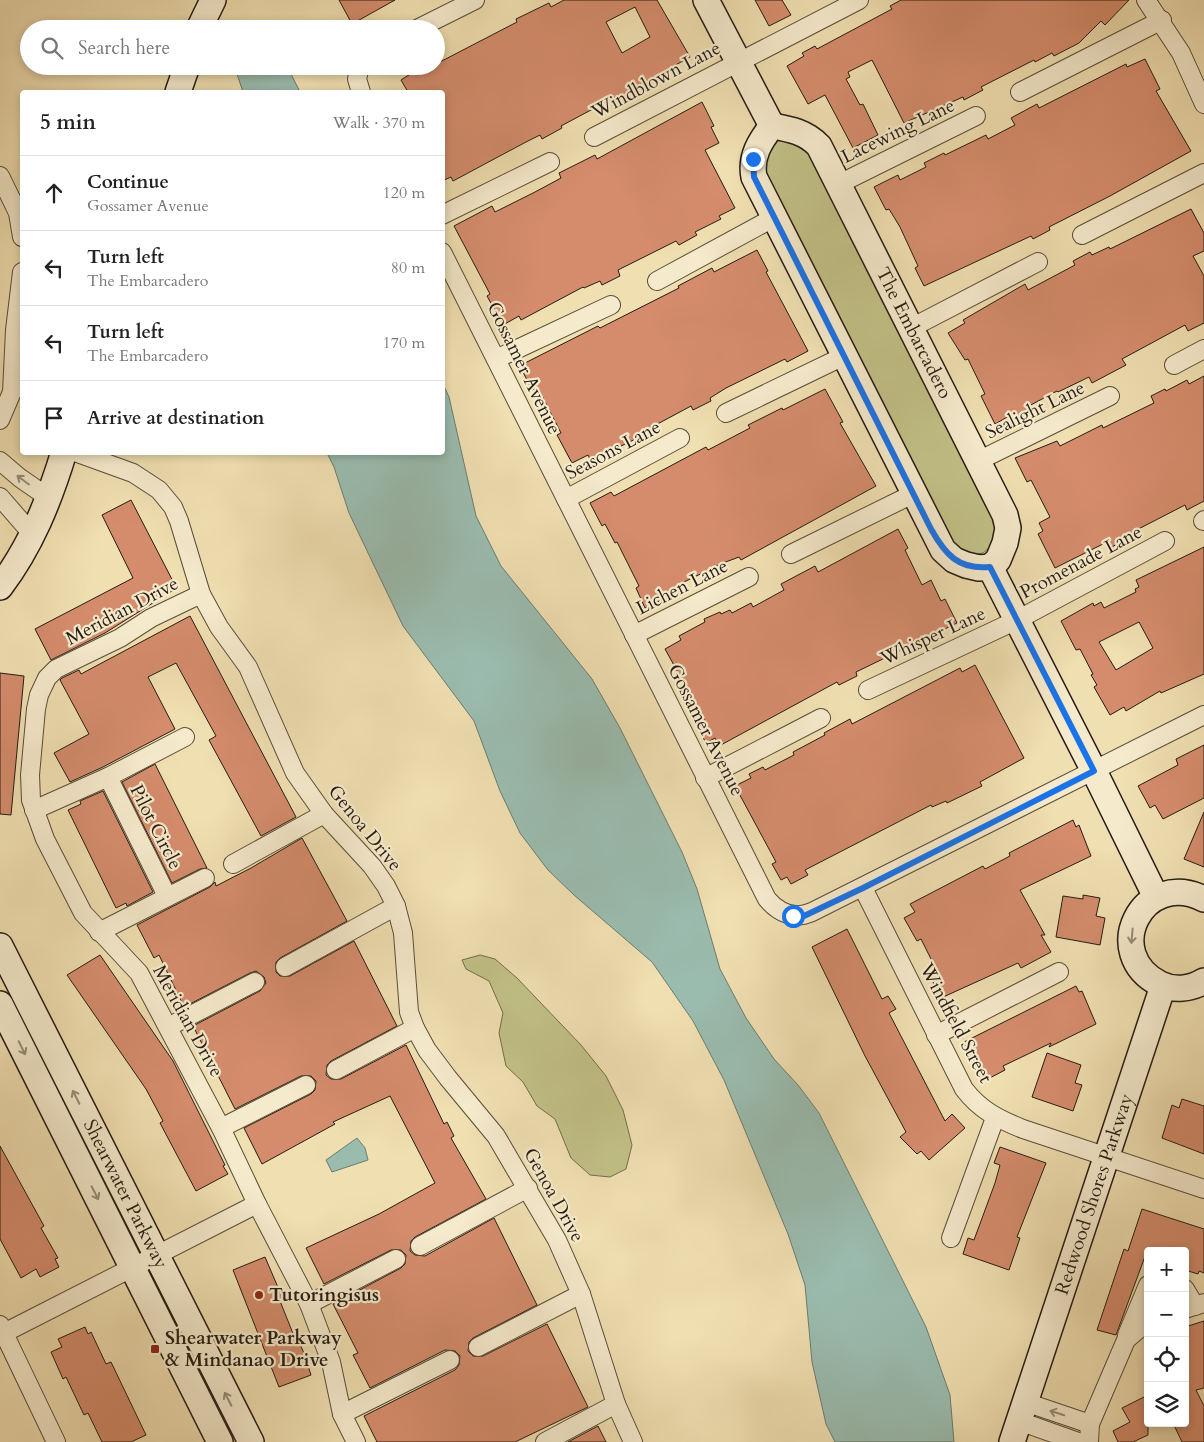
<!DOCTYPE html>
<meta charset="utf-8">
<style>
body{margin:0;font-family:Cardo,serif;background:#f6f6f6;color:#222}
.controls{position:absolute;right:15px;bottom:15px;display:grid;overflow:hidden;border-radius:5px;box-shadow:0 2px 8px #0003}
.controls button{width:45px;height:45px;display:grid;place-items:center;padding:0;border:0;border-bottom:1px solid #e0e0e0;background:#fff;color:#222;font:25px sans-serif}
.stop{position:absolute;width:15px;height:15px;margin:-11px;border:4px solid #1a73e8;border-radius:50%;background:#fff}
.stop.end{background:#1a73e8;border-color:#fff;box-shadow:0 1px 5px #0008}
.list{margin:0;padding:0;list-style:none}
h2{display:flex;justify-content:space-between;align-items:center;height:65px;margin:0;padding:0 20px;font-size:21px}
h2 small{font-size:16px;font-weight:400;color:#767676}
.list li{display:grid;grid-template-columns:32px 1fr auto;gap:15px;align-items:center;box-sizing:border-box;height:75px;padding:0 20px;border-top:1px solid #e0e0e0}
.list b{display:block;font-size:19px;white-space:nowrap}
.list p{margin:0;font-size:16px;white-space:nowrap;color:#767676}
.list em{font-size:16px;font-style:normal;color:#767676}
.icon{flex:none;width:28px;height:28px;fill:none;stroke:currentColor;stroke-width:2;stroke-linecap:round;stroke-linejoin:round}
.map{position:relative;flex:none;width:1204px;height:1442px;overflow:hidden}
.search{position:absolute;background:#fff;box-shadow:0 2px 8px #0003;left:20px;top:20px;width:425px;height:55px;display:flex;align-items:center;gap:12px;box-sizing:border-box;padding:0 18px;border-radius:28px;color:#767676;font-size:19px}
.panel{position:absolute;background:#fff;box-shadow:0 2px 8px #0003;left:20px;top:90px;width:425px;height:365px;border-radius:5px}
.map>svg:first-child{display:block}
.green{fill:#c1c086;stroke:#736e4c}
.water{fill:#9abcaf;stroke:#6b7c70}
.building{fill:#d48c6c;stroke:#251c11;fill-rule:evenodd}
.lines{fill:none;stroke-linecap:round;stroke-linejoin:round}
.street-casing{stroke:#584d39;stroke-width:20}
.secondary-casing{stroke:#251c11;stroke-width:28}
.street{stroke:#f5eacc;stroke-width:18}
.secondary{stroke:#f5eacc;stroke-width:25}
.oneway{stroke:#978d78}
.route{stroke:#1a73e8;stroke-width:6}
.poi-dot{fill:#8f2418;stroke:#f5eacc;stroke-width:2}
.labels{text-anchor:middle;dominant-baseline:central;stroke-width:4.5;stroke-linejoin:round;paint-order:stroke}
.street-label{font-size:19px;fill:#251c11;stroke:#f5eacc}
.poi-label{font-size:19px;font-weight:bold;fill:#251c11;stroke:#f5eacc;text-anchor:start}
</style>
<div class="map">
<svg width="1204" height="1442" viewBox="0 0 1204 1442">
<rect width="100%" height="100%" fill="#f0dfb1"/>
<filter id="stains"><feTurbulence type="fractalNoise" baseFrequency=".004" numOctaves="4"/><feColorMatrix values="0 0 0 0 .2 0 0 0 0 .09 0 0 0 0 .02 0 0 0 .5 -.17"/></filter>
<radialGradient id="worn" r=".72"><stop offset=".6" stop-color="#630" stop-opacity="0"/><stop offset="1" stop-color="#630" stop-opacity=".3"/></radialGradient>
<!-- green -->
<g class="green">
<path d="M774,139L803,140L1000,530C985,556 985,557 955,552L760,177Z"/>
<path d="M480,955L495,959L517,978L581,1045L606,1076L623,1110L632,1145L626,1169L610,1177L590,1175L571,1158L555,1119L537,1106L523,1082L506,1066L499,1033L503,1013L489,981L466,969L462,960Z"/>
</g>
<!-- water -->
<g class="water">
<path d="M238,66H287L300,92H243L237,74Z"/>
<path d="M443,384L449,397L476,516L501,566L592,679L620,728L682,852L697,889L720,969L746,1018L774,1059L798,1085L819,1113L926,1327L950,1395L954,1442H835L826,1424L812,1362L805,1285L788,1234L724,1080L693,1021L652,962L574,895L548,870L520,833L500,791L474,721L403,626L349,513L334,467L327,453L442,452Z"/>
<path d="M357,1138L365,1148L368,1160L332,1172L326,1160Z"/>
</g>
<!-- building -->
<g class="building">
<path d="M339,0H395L352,24Z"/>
<path d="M564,0H657L690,57L672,67L673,69L622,99L619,95L561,126L562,128L542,139L540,135L526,142L453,181L451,177L442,181V92H408L401,80L415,71L417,75L436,66V64L517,22L516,19L549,3L551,7ZM635,7L650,37L622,53L606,22Z"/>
<path d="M755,0H782L791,15L769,26Z"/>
<path d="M901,0H1129L1105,25L1101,21L1079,43L1054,56L1052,53L1035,62L1034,60L981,87L983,90L964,100L963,97L904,123L872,60L848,72L850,77L846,79L860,105L863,104L878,135L853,148L825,95L808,104L787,66L804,56L802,53L815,46L817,49L892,9L890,6Z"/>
<path d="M1145,59L1160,89L1156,91L1191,151L1110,196L1049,227L1050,230L1033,239L1031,236L924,286L915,268L918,266L900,227L889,209L886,210L874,187L898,175L900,180L926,167L924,163L944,153L945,155L986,135L988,139L1015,125L1011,118L1037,104L1039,108L1126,64L1127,67Z"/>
<path d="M702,102L714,126L711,127L719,143L705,150L735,208L719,216L721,219L695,232L697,235L679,245L676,241L618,270L620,276L602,285L600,281L584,288L583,287L521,320L519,316L503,325L487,296L490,294L454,226L492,206L495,212L535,192L561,178L559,173L595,155L597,159Z"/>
<path d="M1191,209L1204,233V251L1193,256L1204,276V323L1188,331L1185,325L1122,359L1126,365L1092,383L1089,377L1058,392L1057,391L1027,407L1029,411L1013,419L1011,415L995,424L981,396L985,394L968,359L965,360L948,333L965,323L963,320L1025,284L1028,290L1075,265L1073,261L1090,252L1092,255L1109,247L1110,249Z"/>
<path d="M757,250L768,271L766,272L808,351L787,362L785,359L726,388L710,398L711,401L693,410L691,406L650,428L652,431L617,448L616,446L590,459L588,455L572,463L557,435L561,433L538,388L532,390L523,372L529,369L525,363L598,326L600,328L679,288L678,286L712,268L714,272Z"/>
<path d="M1204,376V501L1187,510L1185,505L1121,538L1123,541L1108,549L1105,543L1055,568L1038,534L1043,531L1039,523L1050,517L1031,480L1027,482L1015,458L1057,441L1060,446L1102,425L1103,428L1154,403L1151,396L1165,389L1166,391L1187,380L1189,384Z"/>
<path d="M825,389L843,422L840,423L876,486L741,560L739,557L723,563L682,583L684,586L670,593L672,595L645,608L636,588L639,586L617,542L615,543L605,524L602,526L590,503L611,492L614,496L706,447L708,450L750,428L748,425L782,408L783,410Z"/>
<path d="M131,500L177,589L155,599L156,601L105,633L51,660L35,629L133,578L102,515Z"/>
<path d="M898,529L908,548L905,550L922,585L931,580L941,601L945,599L957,623L856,672L857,676L839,685L837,682L719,746L715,738L706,743L699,730L707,725L665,649L681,640L679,636L705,622L704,619L720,612L721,614L730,610L732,613L751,603L753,607L784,590L781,584L815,566L818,572Z"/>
<path d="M1204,547V674L1161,693L1160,691L1126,711L1124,707L1110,715L1094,687L1097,685L1091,675L1093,674L1080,649L1076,650L1061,621L1093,603L1094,606L1101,602L1104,608L1136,592L1135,589L1139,587L1136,580ZM1139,622L1153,648L1116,670L1099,642Z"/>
<path d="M190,616L296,817L261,836L209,740L216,736L176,663L148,677L175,729L103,767L70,782L54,753L89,734L60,680L62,678L79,670L81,674Z"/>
<path d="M975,665L1024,758L980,782L982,786L947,803L946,801L932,807L931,805L805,870L808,875L791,884L787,877L781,880L772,864L776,862L735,786L751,778L749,774L763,767L765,770L794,755L793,752L825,735L824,733L850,719L852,724L960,668L962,672Z"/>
<path d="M0,673L24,676L11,815L0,814Z"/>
<path d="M1204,745V798L1163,819L1155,805L1150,808L1138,786L1178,765L1176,759Z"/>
<path d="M155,764L207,868L200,869L172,883L122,782Z"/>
<path d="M103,791L153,892L127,906L126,903L116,908L68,810L81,804L80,801Z"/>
<path d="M1204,812V867L1184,859Z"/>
<path d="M1073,820L1076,827L1079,825L1091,856L1020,890L1045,935H1041L1051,952L1021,968L1018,963L941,998L930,976L938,973L921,939L917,941L904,918L915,912L910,904L983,866L985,869L1010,856L1009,853Z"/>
<path d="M302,838L347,921L280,958L276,962V972L280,976H290L354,941L397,1026L331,1061L327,1065L326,1075L331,1079H341L406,1045L444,1124L447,1122L454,1136L451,1138L486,1199L415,1237L411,1241L410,1251L415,1255L425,1256L494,1218L537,1305L473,1338L469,1342L468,1351L473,1356H483L547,1324L588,1407L515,1442H377L364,1416L455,1370L459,1365L460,1356L455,1351L445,1350L370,1388L353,1355L358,1353L333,1304L401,1268L405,1264L406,1255L401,1250H391L324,1284L306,1248L379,1214L435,1183L390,1096L333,1122L335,1124L262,1164L244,1128L311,1094L315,1090L316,1081L311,1076H301L235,1109L193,1026L260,991L266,983L264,977L256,971L250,973L184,1007L159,955L154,958L137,925L210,887L215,882L216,886L251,868Z"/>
<path d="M1083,895L1100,898L1096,916L1105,918L1100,945L1056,937L1063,896L1083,899Z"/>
<path d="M847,929L882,999L888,996L896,1009L889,1013L945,1121L952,1114L965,1128L929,1160L921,1151L917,1154L900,1137L906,1132L865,1056L812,947Z"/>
<path d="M100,955L173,1061L225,1165L223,1166L228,1174L196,1191L160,1123L163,1121L146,1089L67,975Z"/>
<path d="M1076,986L1079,992L1082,991L1096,1024L1049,1047L1051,1043L1003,1066L1005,1070L984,1081L964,1042Z"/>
<path d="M1047,1053L1081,1065L1075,1083L1082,1085L1073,1111L1032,1097Z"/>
<path d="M1182,1099L1204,1106V1154L1162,1138L1172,1105L1179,1108Z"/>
<path d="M0,1146L44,1226L41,1228L58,1258L55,1259L59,1267L40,1277L36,1269L21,1278L0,1239Z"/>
<path d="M1000,1147L1046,1163L1017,1237L1020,1238L1009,1270L963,1254L968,1238L974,1240L995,1183L1000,1165L994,1163Z"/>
<path d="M1142,1209L1204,1229V1273L1199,1271L1198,1274L1185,1270V1251H1147L1116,1335L1097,1330L1124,1249L1128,1251Z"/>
<path d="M265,1257L283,1299L280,1301L296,1341L298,1340L304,1353L311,1375L279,1387L233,1270Z"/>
<path d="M1204,1321V1388L1196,1390L1204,1406V1442H1182L1173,1423H1185V1327Z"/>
<path d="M85,1327L88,1334L91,1332L106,1364L111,1362L146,1435L131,1442H102L88,1413L84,1415L66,1377L63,1379L51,1352L62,1347L58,1339Z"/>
<path d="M1148,1395V1435L1133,1442H1118L1113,1431L1130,1422L1122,1408Z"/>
<path d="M598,1426L606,1442H568Z"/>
</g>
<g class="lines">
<!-- street casing -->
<g class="street-casing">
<g id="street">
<path d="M1146,0L1181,53L1204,104"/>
<path d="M417,29L475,0"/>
<path d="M360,66L357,79L361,92"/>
<path d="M1020,92L1162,20"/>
<path d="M594,137L859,0"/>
<path d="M0,176L18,213L22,237"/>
<path d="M839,184L976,116"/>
<path d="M442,215L550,162"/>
<path d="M1082,235L1204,173"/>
<path d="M442,252L767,899C779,913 794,920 812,912L1204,715"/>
<path d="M657,281L775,217"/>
<path d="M911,328L1038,262"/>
<path d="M496,359L611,305"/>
<path d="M1174,365L1204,349"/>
<path d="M726,413L844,356"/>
<path d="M0,420L12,392L15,330L22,272"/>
<path d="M75,452L133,473L159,490L173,507L179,521L201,594L219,627L248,667L295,773L324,814L372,866L386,886L396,906L403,933L409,1012L415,1028L427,1050L448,1078L496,1136L557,1240L581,1294L616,1404L633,1442"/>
<path d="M0,461L20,478L49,498"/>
<path d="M978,461L1110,396"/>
<path d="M0,497L33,535"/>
<path d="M566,499L680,438"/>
<path d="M1203,521L1204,520"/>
<path d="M791,554L913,494"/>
<path d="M201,594L151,618L120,638L56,669L47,678L39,695L36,709L30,775L31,800L45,839L83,913L139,973L221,1128L257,1204L309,1304L331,1362L342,1414L356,1442"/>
<path d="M634,635L749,577"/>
<path d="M868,690L1017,620L1165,541"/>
<path d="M108,777L167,896"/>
<path d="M705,778L821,718"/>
<path d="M34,810L108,777L185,737"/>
<path d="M233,864L324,814"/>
<path d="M863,888L964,1089C980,1110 998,1119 1023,1129L1204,1189"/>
<path d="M99,932L205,878"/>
<path d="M285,967L396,906"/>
<path d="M168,1027L255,982"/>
<path d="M936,1035L1059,972"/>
<path d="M336,1070L415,1028"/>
<path d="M221,1128L306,1085"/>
<path d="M951,1238L995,1118"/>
<path d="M420,1246L528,1188"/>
<path d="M1185,1289L1195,1306"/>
<path d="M309,1304L396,1259"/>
<path d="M1185,1309L1204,1303"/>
<path d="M0,1325L56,1442"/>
<path d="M0,1335L257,1204"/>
<path d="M1127,1335L1148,1285"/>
<path d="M478,1347L581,1294"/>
<path d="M1025,1402L1090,1424"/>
<path d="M342,1414L450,1360"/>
<path d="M1019,1421L1078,1442"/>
<path d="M545,1442L616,1404"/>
<path d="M1089,1442L1090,1424L1126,1340L1148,1321"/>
</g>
</g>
<!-- secondary casing -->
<g class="secondary-casing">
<g id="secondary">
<path d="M706,0L772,126"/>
<path d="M199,29L213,0"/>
<path d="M178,92L187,66"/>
<path d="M772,126C790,129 806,132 819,146L1005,515L1008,528L1005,543L998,560L990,567L979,568L966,565L954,560L943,550L754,177C750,157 760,141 772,126Z"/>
<path d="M990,567L1094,771L1156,897"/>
<path d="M0,587C31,546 49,501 64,452"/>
<path d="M1204,899C1142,868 1100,954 1160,984C1174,991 1191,989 1204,981"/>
<path id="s1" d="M0,946L251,1442"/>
<path d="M0,1004L220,1442"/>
<path id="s2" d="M1012,1442L1163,986"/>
</g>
</g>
<!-- street -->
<use href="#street" class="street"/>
<!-- secondary -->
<use href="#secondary" class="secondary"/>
</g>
<!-- one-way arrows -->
<defs><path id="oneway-shaft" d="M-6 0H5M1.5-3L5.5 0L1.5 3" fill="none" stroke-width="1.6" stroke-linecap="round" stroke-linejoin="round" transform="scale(1.25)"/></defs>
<g class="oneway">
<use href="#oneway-shaft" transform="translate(23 480) rotate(-143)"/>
<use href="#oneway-shaft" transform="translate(1132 936) rotate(95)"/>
<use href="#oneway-shaft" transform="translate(22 1048) rotate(64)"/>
<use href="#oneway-shaft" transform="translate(76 1097) rotate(-117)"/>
<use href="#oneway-shaft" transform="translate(95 1193) rotate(63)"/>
<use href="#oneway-shaft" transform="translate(228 1399) rotate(-117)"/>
<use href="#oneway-shaft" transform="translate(1057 1413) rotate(-162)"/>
</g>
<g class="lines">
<!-- route -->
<path class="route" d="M753,159L754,177L931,529C945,554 958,570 990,567L1094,771L863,888L804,916H793"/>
</g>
<!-- markers -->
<g class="poi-dot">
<circle cx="259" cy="1295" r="5"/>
<rect x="150" y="1344" width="10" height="10" rx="2.5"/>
</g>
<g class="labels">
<!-- street labels -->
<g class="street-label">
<text transform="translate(656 80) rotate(-28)">Windblown Lane</text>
<text transform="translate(898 131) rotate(-26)">Lacewing Lane</text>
<text transform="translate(914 333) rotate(63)">The Embarcadero</text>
<text transform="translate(524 368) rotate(64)">Gossamer Avenue</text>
<text transform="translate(1035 410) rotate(-26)">Sealight Lane</text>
<text transform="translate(613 450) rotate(-28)">Seasons Lane</text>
<text transform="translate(1081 562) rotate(-28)">Promenade Lane</text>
<text transform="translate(682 587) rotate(-27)">Lichen Lane</text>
<text transform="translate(122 611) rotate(-28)">Meridian Drive</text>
<text transform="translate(933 636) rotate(-25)">Whisper Lane</text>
<text transform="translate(706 730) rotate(63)">Gossamer Avenue</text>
<text transform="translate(156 827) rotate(63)">Pilot Circle</text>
<text transform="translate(365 828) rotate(51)">Genoa Drive</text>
<text transform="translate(188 1021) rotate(61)">Meridian Drive</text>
<text transform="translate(956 1023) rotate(62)">Windfield Street</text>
<text stroke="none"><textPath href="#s1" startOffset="278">Shearwater Parkway</textPath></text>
<text stroke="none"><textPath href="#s2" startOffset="261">Redwood Shores Parkway</textPath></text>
<text transform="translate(554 1195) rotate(61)">Genoa Drive</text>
</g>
<!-- poi labels -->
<g class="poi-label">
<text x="269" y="1295">Tutoringisus</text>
<text x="165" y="1338">Shearwater Parkway<tspan x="165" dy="22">&amp; Mindanao Drive</tspan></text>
</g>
</g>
<rect width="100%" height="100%" filter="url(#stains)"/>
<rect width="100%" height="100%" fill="url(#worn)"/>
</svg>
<div class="controls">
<button>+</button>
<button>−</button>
<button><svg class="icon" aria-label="locate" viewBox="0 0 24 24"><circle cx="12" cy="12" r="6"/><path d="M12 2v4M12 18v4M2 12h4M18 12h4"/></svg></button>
<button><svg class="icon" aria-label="layers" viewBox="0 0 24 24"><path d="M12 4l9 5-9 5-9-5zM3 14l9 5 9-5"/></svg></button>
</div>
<div class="stop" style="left:793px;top:916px"></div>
<div class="stop end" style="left:753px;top:159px"></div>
<div class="search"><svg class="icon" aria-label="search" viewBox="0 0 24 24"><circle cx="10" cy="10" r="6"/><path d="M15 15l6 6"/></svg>Search here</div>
<section class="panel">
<h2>5 min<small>Walk · 370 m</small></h2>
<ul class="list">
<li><svg class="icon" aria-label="ahead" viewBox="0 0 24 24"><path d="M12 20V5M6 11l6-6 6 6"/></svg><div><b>Continue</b><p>Gossamer Avenue</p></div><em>120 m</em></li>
<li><svg class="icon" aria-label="left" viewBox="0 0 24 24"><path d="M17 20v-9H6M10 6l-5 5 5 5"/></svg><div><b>Turn left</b><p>The Embarcadero</p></div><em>80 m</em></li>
<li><svg class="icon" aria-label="left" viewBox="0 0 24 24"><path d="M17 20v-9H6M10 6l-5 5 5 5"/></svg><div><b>Turn left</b><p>The Embarcadero</p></div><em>170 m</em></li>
<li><svg class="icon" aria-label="arrive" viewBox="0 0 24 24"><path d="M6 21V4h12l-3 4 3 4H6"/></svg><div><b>Arrive at destination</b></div></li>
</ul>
</section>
</div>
